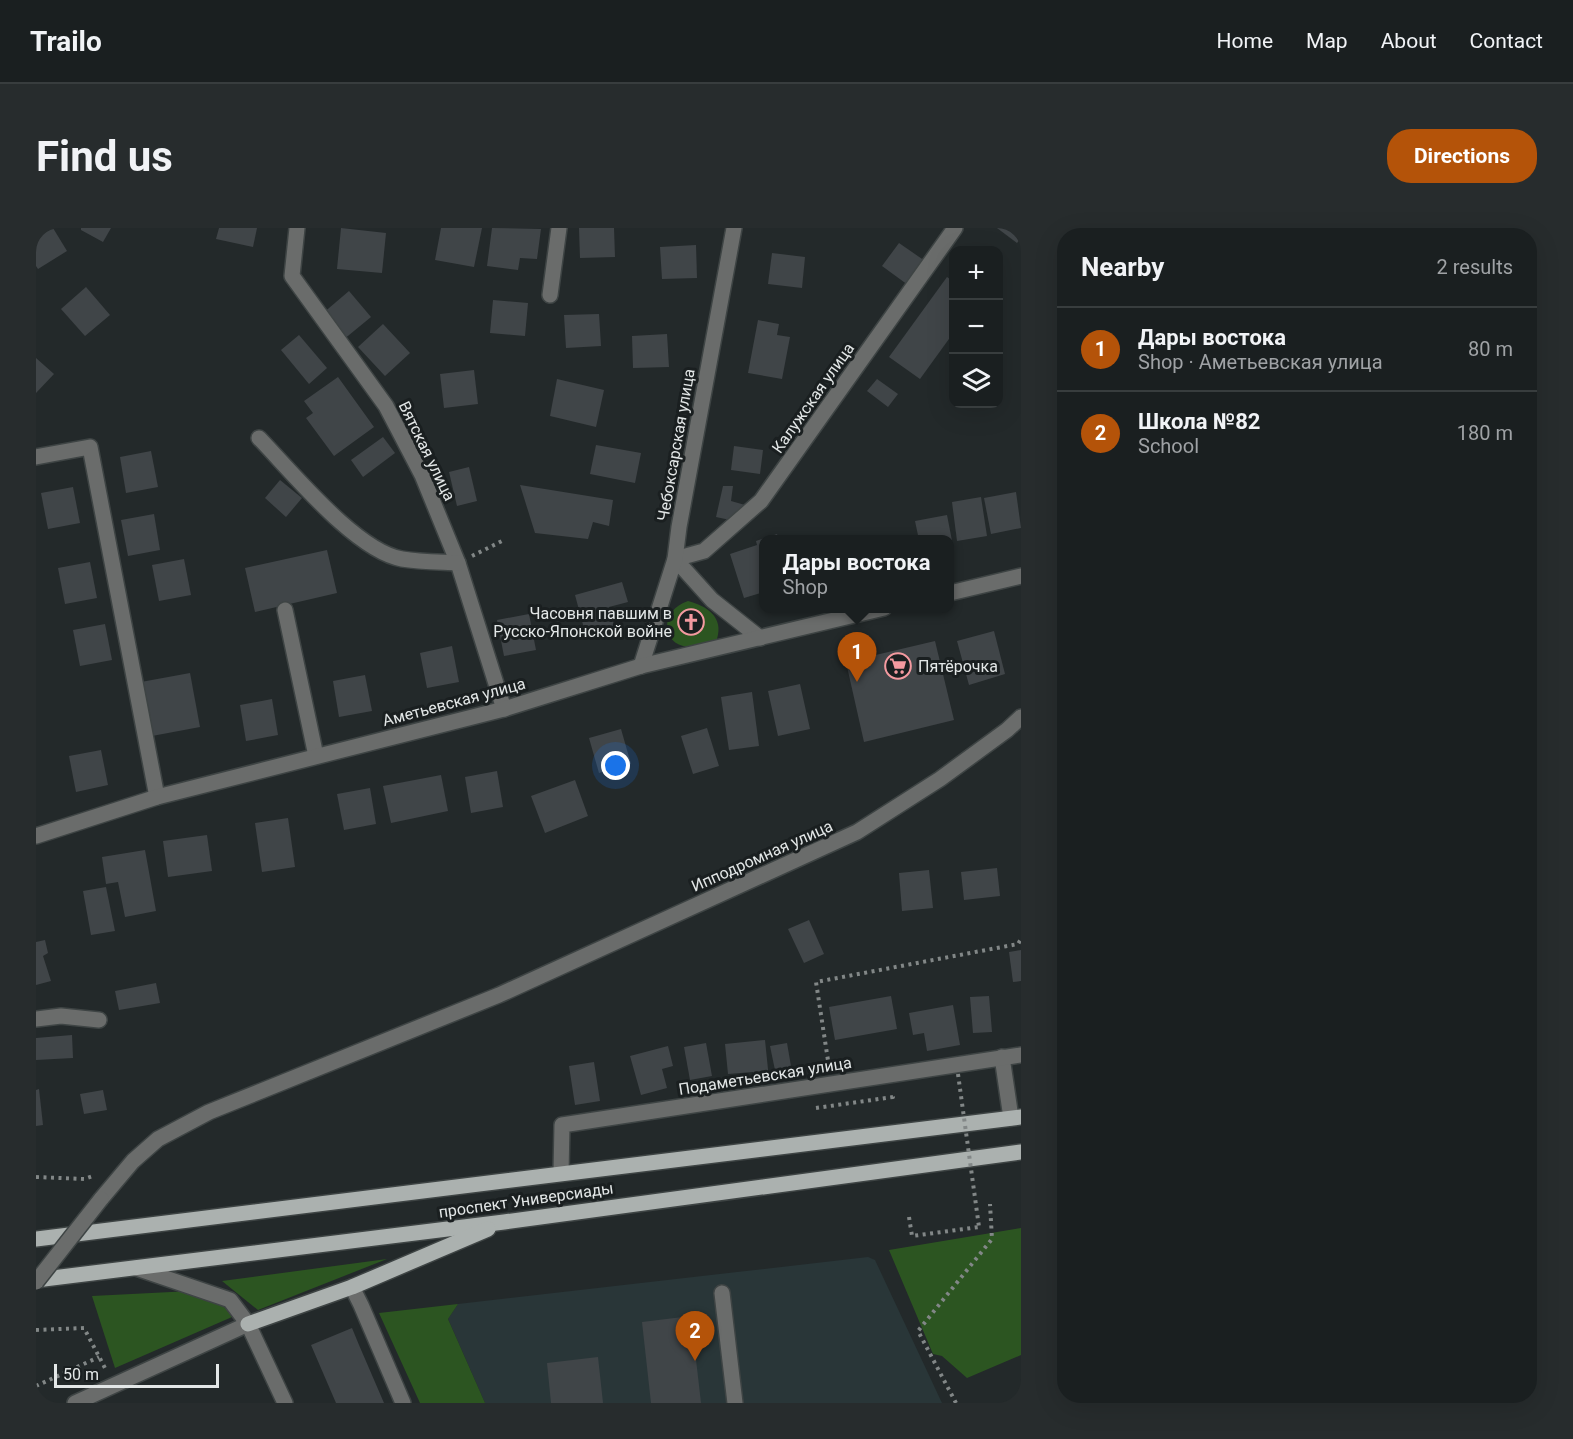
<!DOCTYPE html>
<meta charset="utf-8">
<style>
body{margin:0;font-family:Roboto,sans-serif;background:#272c2d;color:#f1f3f6}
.controls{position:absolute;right:18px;top:18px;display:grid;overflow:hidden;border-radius:12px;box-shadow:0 6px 24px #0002}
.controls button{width:54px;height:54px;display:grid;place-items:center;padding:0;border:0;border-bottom:2px solid #383d3e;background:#1a1f20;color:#f1f3f6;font:30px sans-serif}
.scale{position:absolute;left:18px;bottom:15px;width:165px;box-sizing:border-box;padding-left:6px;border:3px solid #e3e7e7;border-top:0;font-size:16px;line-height:21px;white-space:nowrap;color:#e3e7e7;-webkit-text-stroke:4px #1a1f20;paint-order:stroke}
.you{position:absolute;left:580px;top:538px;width:21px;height:21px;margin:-15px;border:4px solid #fff;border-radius:50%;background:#1a73e8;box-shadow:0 0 0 9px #1a73e833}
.badge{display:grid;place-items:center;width:39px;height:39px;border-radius:50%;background:#b45309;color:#fff;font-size:20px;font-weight:700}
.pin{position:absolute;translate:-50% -50px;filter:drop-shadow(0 2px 3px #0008)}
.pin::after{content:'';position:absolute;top:32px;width:21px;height:18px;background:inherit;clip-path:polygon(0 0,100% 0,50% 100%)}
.popup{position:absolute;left:723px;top:307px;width:195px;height:78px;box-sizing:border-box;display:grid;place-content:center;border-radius:12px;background:#1a1f20;filter:drop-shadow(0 2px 4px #0005);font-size:20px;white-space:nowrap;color:#9fa2a5}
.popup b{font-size:22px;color:#f1f3f6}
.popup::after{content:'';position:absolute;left:50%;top:100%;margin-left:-12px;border:12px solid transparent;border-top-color:#1a1f20}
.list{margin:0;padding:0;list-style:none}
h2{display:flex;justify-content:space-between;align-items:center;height:78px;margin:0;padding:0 24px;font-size:26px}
h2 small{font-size:20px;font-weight:400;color:#9fa2a5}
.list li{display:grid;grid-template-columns:39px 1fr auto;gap:18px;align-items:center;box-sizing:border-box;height:84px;padding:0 24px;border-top:2px solid #383d3e}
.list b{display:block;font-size:22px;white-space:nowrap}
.list p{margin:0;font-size:20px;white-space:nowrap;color:#9fa2a5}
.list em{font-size:20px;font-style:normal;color:#9fa2a5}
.icon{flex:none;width:33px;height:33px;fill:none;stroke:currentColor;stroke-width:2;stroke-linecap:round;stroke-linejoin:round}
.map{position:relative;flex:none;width:985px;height:1175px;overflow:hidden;border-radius:24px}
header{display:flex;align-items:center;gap:36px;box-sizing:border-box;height:84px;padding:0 30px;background:#1a1f20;border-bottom:2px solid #383d3e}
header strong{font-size:28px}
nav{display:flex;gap:33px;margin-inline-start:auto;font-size:21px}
.intro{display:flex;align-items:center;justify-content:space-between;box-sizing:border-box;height:144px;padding:0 36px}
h1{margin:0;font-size:42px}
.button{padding:15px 27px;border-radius:24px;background:#b45309;color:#fff;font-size:21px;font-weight:700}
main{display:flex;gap:36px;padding:0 36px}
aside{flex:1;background:#1a1f20;border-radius:24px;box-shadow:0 6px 24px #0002}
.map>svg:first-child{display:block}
.built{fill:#293638}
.green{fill:#2c5521}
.building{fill:#404548}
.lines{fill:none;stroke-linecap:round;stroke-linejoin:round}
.minor-casing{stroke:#3e4444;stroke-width:18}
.major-casing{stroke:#3e4444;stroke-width:18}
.path{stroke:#828787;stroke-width:4;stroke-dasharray:3 4.5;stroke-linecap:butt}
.minor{stroke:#6a6c6b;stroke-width:15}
.major{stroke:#abb1af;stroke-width:15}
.minor-bridge-casing{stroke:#3e4444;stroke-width:18;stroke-linecap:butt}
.path-bridge{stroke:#828787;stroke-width:4;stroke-dasharray:3 4.5;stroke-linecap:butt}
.minor-bridge{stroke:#6a6c6b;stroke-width:15}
.labels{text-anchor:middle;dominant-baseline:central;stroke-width:6;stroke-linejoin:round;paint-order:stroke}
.street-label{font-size:16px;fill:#e3e7e7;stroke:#1a1f20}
.poi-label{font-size:16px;fill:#e3e7e7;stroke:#1a1f20;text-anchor:end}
</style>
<header>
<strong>Trailo</strong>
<nav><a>Home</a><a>Map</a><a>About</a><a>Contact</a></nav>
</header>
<div class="intro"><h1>Find us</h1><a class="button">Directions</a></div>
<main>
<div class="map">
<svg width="985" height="1175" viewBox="0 0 985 1175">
<rect width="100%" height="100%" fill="#23292a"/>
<!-- built -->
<path class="built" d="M832,1029L839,1032L906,1175H449L412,1091L422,1076Z"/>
<!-- green -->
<g class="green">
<path d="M652,373C671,378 688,389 681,411C672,415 662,420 652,419C624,416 624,382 652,373Z"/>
<path d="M985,1000V1127L931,1150L906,1128L897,1126L853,1022Z"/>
<path d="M351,1031L222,1082L186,1053Z"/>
<path d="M155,1063L187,1077L196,1089L79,1140L56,1068Z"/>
<path d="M422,1076L412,1091L449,1175H384L343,1085Z"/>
</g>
<!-- building -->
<g class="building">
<path d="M0,0H17L31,23L2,41L0,38Z"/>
<path d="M45,0H75L67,14L45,2Z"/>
<path d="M183,0H221L217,19L180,11Z"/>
<path d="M305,0L350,5L346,45L301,41Z"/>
<path d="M405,0H446L438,39L399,32Z"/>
<path d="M456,0L505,1L501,31L484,30L482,42L451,38Z"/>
<path d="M543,0H578L579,29L544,30Z"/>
<path d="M961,0H985V10L981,15Z"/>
<path d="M863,15L889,33L872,57L846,38Z"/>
<path d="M660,17L661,50L626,51L624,19Z"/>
<path d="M736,25L769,29L766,60L732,56Z"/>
<path d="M911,49L918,54V104L884,151L853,129Z"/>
<path d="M50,59L74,87L49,108L25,81Z"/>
<path d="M313,63L335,89L307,112L286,86Z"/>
<path d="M457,72L492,75L489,108L454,105Z"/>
<path d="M563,86L565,118L530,120L528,87Z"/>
<path d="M722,92L743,96L741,107L754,109L746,151L712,145Z"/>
<path d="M347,96L374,125L349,148L322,119Z"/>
<path d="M631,106L633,139L597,140L596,108Z"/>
<path d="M263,107L291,140L273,156L245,122Z"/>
<path d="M0,130L18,146L0,165Z"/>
<path d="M438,142L442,176L408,180L404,146Z"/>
<path d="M302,149L338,199L298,228L270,190L277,185L268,173Z"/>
<path d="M521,151L568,162L560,199L514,188Z"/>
<path d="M841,151L862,166L852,179L831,163Z"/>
<path d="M347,209L359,225L327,249L315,232Z"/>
<path d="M560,217L605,225L599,255L554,246Z"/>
<path d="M698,218L727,222L724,246L695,242Z"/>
<path d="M115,223L122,259L90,265L84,229Z"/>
<path d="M433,239L441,273L421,278L413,244Z"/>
<path d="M244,252L266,270L250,289L229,270Z"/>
<path d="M484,257L577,272L573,298L557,294L552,311L499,305Z"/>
<path d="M687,258H697L695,273L709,277L694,292L680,289Z"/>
<path d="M37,259L44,295L12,301L5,265Z"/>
<path d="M980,264L985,300L955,306L948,270Z"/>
<path d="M945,269L951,308L921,313L916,274Z"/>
<path d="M118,286L124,322L92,328L85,292Z"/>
<path d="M911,287L918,323H914V312H883L879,293Z"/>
<path d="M741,306L743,312H728V364L708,370L694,326L721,317L720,313Z"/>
<path d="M291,322L301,365L219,384L209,340Z"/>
<path d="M148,331L155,367L123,373L116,337Z"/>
<path d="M54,334L61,370L29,376L22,340Z"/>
<path d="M586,354L592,374L573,379L579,400L550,408L539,367Z"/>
<path d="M493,386L500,422L468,428L461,392Z"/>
<path d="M661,387L663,398L649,401L647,390Z"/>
<path d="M69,396L76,432L44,438L37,402Z"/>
<path d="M958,403L969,446L933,457L921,413Z"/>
<path d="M899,413L918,492L828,514L810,434Z"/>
<path d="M416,418L423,454L391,460L384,425Z"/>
<path d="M154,445L164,499L116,508L105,454Z"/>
<path d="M329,447L336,483L303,489L297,453Z"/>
<path d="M764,456L774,501L742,508L732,463Z"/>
<path d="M716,464L723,518L693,522L685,469Z"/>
<path d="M236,471L242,507L210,513L204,477Z"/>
<path d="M671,500L683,538L657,546L645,508Z"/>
<path d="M585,501L595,536L563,545L553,510Z"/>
<path d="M65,522L72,557L40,564L33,528Z"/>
<path d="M461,543L467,579L435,585L429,549Z"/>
<path d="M405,547L412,583L355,595L347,558Z"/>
<path d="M539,552L552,588L509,605L495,568Z"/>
<path d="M334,560L340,596L308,602L301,566Z"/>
<path d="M252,590L259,639L226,644L219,595Z"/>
<path d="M171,607L176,643L132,649L127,613Z"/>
<path d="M109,622L120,683L89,689L82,654L70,656L66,629Z"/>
<path d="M961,640L964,668L928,672L925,644Z"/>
<path d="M893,642L897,680L866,683L863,645Z"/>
<path d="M70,659L79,703L55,707L47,663Z"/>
<path d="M773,692L788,726L768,735L752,701Z"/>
<path d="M9,712L12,725L7,728L15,753L0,757V714Z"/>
<path d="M985,722V753L977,754L973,724Z"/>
<path d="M120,755L124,775L83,782L79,763Z"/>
<path d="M855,768L861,801L799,812L793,779Z"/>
<path d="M953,768L956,804L937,805L934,769Z"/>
<path d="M917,777L924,817L891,823L888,805L877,807L873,785Z"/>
<path d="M36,807L37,830L0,832V810Z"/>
<path d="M729,812L733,851L717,852V844L692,846L689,816Z"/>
<path d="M670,815L676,848L654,852L648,819Z"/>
<path d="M751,815L756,844L740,847L734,818Z"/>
<path d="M632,818L637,838L626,841L631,860L605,867L594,828Z"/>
<path d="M558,834L564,873L539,877L533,838Z"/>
<path d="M3,861L7,897L0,898V862Z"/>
<path d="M67,862L71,882L48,886L44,866Z"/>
<path d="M655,1088L665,1175H615L606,1094Z"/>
<path d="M316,1100L323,1117L348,1175H300L275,1117Z"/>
<path d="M562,1129L567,1175H515L511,1135Z"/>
</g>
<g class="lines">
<!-- minor casing -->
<g class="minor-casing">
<g id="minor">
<path d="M261,0L256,48L350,178L386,247L422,335L468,481"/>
<path d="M514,67L523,0"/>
<path d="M223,210C256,244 320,323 366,331C384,334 404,334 422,335"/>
<path d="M0,229L54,219L121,569"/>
<path d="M914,365L985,348"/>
<path d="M249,382L280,528"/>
<path d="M724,410L676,372L639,331L668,323L725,273L919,0"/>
<path d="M605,438L639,331L643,299L698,0"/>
<path d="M0,608L121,569L468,481L605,438L848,380"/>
<path d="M0,791L25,788L63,792"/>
<path d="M966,829L975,890"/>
<path d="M525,945L526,897L985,827"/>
<path d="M65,971L97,933L122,911L173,884L463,767L821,604L904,551L971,502L985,489"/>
<path d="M100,1040L194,1072L212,1096L249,1175"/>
<path d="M316,1059L325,1077L367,1175"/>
<path d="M686,1065L699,1175"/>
<path d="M39,1175L212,1096"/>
</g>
</g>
<!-- major casing -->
<g class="major-casing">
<g id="major">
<path d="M0,1011L985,889"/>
<path d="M0,1052L468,994L985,924"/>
<path d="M212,1096L316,1059L452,1001"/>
</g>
</g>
<!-- path -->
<g class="path">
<path d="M436,328L468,312"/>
<path d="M793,839L780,754L982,716L985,711"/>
<path d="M780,880L857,869L856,865"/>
<path d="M0,949L48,951L57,948"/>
<path d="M873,989L876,1008L943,999"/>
<path d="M0,1102L48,1100L70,1142"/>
<path d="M0,1158L63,1129"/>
<path d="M920,1175L882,1103L956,1011L954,976"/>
</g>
<!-- minor -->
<use href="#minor" class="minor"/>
<!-- major -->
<use href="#major" class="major"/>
<!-- minor-bridge casing -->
<g class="minor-bridge-casing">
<path id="minor-bridge" d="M0,1054L65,971"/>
</g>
<!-- path-bridge -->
<path class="path-bridge" d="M922,846L943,999"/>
<!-- minor-bridge -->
<use href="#minor-bridge" class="minor-bridge"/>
</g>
<!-- icons -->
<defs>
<g id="church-ring" transform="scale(1.35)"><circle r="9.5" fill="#1a1f20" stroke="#f49aa0" stroke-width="1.5"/><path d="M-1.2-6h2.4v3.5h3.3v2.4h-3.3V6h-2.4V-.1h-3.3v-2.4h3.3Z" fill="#f49aa0"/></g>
<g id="supermarket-ring" transform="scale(1.35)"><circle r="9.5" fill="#1a1f20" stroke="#f49aa0" stroke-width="1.5"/><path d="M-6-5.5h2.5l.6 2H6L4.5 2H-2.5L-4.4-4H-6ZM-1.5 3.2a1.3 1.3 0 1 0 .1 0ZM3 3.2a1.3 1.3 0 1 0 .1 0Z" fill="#f49aa0"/></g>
</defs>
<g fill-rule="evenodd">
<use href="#church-ring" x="655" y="394"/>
<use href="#supermarket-ring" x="862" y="438"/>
</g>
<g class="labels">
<!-- street labels -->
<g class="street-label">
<text transform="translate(777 170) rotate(-55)">Калужская улица</text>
<text transform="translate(640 217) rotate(-80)">Чебоксарская улица</text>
<text transform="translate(391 223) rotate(64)">Вятская улица</text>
<text transform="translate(418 474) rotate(-15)">Аметьевская улица</text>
<text transform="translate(726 628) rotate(-24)">Ипподромная улица</text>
<text transform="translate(729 848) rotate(-9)">Подаметьевская улица</text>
<text transform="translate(490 972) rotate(-8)">проспект Универсиады</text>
</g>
<!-- poi labels -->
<g class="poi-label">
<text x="636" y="385">Часовня павшим в<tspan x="636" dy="18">Русско-Японской войне</tspan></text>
<text x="882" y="438" text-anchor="start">Пятёрочка</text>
</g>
</g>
</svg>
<div class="controls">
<button>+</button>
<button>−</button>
<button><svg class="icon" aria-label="layers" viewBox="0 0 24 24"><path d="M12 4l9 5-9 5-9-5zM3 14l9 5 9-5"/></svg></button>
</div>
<div class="scale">50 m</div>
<div class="you"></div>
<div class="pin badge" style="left:821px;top:454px">1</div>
<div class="popup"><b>Дары востока</b>Shop</div>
<div class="pin badge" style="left:659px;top:1133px">2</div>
</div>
<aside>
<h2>Nearby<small>2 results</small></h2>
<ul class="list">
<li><span class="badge">1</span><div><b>Дары востока</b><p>Shop · Аметьевская улица</p></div><em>80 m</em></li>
<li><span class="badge">2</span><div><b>Школа №82</b><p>School</p></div><em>180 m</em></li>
</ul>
</aside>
</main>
